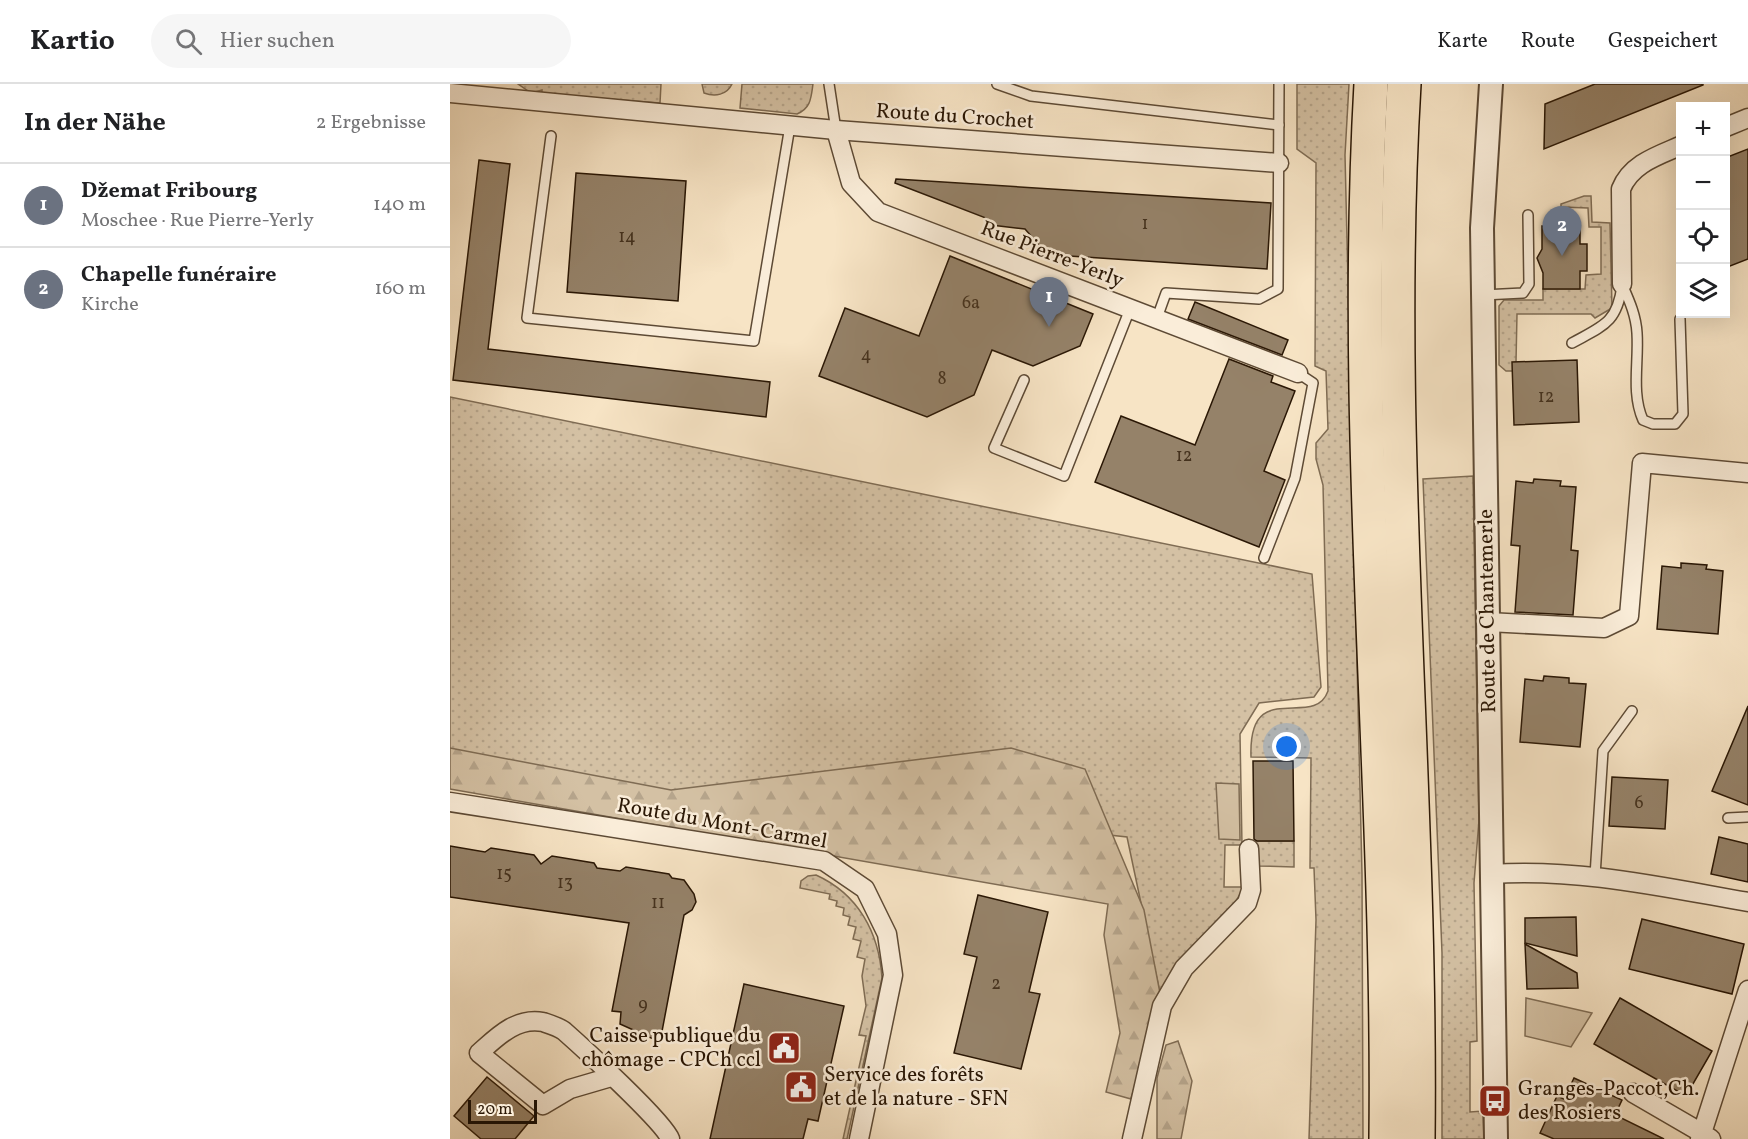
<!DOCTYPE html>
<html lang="de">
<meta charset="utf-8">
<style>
body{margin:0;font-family:Vollkorn,serif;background:#f6f6f6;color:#202124}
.controls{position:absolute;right:18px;top:18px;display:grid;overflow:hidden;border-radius:0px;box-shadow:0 6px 24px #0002}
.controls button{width:54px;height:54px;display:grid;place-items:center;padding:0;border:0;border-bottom:2px solid #e0e0e0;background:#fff;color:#202124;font:30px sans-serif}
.scale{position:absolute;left:18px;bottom:15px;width:69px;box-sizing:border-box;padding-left:6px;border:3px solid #2a1705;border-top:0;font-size:16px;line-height:21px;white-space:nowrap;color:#2a1705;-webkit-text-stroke:4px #faedd9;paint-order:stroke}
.you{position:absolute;left:837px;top:663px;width:21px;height:21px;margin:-15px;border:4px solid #fff;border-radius:50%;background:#1a73e8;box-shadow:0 0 0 9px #1a73e833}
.badge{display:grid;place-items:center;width:39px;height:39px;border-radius:50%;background:#111827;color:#fff;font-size:20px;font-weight:700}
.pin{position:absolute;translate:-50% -50px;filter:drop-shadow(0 2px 3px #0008)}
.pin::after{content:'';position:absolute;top:32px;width:21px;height:18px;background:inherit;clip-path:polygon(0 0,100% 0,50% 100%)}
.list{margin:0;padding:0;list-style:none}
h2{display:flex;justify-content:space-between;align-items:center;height:78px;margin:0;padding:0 24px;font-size:26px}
h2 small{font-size:20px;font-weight:400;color:#757577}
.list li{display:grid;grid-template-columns:39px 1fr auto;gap:18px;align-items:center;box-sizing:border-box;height:84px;padding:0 24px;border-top:2px solid #e0e0e0}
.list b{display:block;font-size:22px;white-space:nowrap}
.list p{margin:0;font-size:20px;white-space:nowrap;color:#757577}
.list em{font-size:20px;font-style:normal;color:#757577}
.icon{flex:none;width:33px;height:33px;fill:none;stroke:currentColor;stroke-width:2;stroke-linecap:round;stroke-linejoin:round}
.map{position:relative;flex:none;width:1298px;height:1055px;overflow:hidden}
header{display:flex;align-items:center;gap:36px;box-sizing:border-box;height:84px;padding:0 30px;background:#fff;border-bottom:2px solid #e0e0e0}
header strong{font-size:28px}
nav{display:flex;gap:33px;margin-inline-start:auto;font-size:21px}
.search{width:420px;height:54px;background:#f6f6f6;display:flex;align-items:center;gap:15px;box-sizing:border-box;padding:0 21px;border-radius:33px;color:#757577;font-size:22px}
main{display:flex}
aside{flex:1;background:#fff}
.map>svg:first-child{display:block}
.grass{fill:url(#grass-dots);stroke:#7f6c54;stroke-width:1.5}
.forest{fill:url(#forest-firs);stroke:#7f6c54;stroke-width:1.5}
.green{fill:#d4c1a4;stroke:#7f6c54;stroke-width:1.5}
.building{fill:#958269;stroke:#2a1705;stroke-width:1.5}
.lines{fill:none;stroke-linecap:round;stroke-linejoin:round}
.service-casing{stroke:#5d4a35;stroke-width:12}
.minor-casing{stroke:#5d4a35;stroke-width:21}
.tertiary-casing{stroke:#5d4a35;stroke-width:26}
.motorway-casing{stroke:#2a1705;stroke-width:36}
.service{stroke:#faedd9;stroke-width:9}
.minor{stroke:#faedd9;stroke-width:18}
.tertiary{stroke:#faedd9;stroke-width:22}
.motorway{stroke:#f7e4c5;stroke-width:33}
.labels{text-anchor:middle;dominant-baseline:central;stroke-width:5;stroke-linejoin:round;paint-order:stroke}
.number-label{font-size:18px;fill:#45321e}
.street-label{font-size:21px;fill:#2a1705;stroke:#faedd9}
.poi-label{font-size:21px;fill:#2a1705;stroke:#faedd9;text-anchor:start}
</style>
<header>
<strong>Kartio</strong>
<div class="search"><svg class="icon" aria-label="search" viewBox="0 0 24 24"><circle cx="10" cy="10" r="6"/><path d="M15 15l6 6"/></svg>Hier suchen</div>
<nav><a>Karte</a><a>Route</a><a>Gespeichert</a></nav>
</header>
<main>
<aside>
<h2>In der Nähe<small>2 Ergebnisse</small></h2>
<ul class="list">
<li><span class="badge" style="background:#6b7280">1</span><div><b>Džemat Fribourg</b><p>Moschee · Rue Pierre-Yerly</p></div><em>140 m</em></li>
<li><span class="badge" style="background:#6b7280">2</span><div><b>Chapelle funéraire</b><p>Kirche</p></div><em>160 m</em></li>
</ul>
</aside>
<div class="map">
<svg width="1298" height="1055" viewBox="0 0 1298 1055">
<defs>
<pattern id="grass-dots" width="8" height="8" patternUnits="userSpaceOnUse" patternTransform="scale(1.5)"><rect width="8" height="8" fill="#d4c1a4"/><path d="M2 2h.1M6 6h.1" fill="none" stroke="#b6a58c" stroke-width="1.8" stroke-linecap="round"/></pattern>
<pattern id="forest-firs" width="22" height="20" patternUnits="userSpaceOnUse" patternTransform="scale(1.5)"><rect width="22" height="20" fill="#d4c1a4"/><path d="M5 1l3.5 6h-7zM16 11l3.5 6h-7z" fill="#b6a58c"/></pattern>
</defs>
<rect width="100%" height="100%" fill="#f7e4c5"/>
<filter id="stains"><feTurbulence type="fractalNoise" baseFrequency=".00333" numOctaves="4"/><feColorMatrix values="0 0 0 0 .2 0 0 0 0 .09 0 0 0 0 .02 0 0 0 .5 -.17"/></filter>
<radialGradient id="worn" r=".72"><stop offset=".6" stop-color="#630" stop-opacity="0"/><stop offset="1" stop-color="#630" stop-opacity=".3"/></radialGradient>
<!-- grass -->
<g class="grass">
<path d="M68,0H211L210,19L92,10V6L81,9Z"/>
<path d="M252,0H282C277,11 265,13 254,9Z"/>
<path d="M292,0H363C361,14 361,24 347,30L290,24Z"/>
<path d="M847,0H899L895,71L912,790L913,1055H859L866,836L864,784H860L861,674L801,673C798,591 864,647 878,607L873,401L866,375V359L878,345L876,287L865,282L866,79L847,65Z"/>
<path d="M1134,112H1141L1142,138L1160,139L1162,224L1145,234L1141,230H1067L1066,278L1063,287H1056L1049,281V222L1054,216H1093V205H1135L1136,191L1151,190V143H1139L1138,124L1111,123V120Z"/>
<path d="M0,313L862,490L871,603L864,613L809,619L790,650L792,761H775L774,803H794L778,831L710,909L677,753L461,729L0,690Z"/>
<path d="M1023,392L1029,736L1024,799L1027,957L1020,958V1028L1033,1027L1034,1055H992V869L973,395Z"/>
<path d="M804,757H844V783L809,782Z"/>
<path d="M366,791C408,810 429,848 432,894L397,1055H393L416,952L409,951L416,922L412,892L415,875L407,873L411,857L403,855L406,843L398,841L400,833L393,831L394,824L386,822L387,817L379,815L380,810L350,804L351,797L358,792Z"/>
</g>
<!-- forest -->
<g class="forest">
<path d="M0,664L221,706L561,664L635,685L694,826L710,909L681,1015L656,1008L670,949L654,851L658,820L0,705Z"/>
<path d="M728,957L742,997L731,1055H707V994L716,961Z"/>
</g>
<!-- green -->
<g class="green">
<path d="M766,699L789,700L790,756L769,755Z"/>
<path d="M1076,914L1142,929L1121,963L1075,952Z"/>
</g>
<!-- building -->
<g class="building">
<path d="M1145,0H1253V1L1094,65L1095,20Z"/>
<path d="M1298,65V175L1275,184V74Z"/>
<path d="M29,76L60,80L38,265L320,298L316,333L3,296Z"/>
<path d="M126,89L236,97L228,217L117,208Z"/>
<path d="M446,95L821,119L817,185L589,170V161L575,145L541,141L536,134L445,99Z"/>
<path d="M1092,142L1130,143V160H1137V187H1130V205H1093V189L1087,174L1092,165Z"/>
<path d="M500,172L643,230L630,262L583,282L542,266L524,311L477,333L369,292L395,224L469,252Z"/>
<path d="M745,218L838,256L832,271L738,235Z"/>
<path d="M779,275L823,292L821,298L845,307L814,387L835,396L809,463L645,398L671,332L745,361Z"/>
<path d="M1127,276L1129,338L1064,341L1062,278Z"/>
<path d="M1084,395L1111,397L1110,402L1126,403L1121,466L1128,467L1123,531L1065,528L1070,462L1061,461L1066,397L1083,399Z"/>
<path d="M1231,479L1257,481L1256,485L1273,487L1268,550L1207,545L1212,482L1231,484Z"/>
<path d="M1094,592L1119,594V599L1136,600L1130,663L1070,658L1075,595L1093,597Z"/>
<path d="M1298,622V721L1262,707Z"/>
<path d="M803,677H843L844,757H807L804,755Z"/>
<path d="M1162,693L1218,696L1215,745L1159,742Z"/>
<path d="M1269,753L1298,760V798L1261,790Z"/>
<path d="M0,762L35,768L41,764L84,771L91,780L102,772L144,779L147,784L170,787L176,783L219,790L222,794L234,796L244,810L246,818L242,826L234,831L210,958L170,940L171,928L162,927L179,839L0,813Z"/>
<path d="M528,811L598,828L579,908L590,910L571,985L504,969L527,873L514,870Z"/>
<path d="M1126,833L1127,872L1075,859V834Z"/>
<path d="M1192,835L1294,860L1282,910L1179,885Z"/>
<path d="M1075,860L1127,889L1128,904L1077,905Z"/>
<path d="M294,900L394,922L368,1037L358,1035L353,1055H260Z"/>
<path d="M1170,914L1262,967L1236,1012L1144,960Z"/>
<path d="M37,993L84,1032L65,1055H31L4,1032Z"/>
<path d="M1124,994L1172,1016L1165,1031L1214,1055H1104L1090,1049L1107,1012L1114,1015Z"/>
</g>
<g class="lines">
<!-- service casing -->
<g class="service-casing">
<g id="service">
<path d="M379,0L386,46"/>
<path d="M547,0L581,12L829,41"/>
<path d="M101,52L77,234L304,257L340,42"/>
<path d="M1172,200C1179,216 1186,231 1187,249C1189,278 1181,309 1193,336L1203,340H1225L1233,330L1230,235"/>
<path d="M1033,211L1073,209L1079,200L1078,131"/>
<path d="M707,234L716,209L809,215L828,205L829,0"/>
<path d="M1122,259C1153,242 1167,239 1172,202"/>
<path d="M574,296L544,364L614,392L680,225"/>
<path d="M814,474L845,394L863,299L848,289"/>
<path d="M1278,734L1298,733"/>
<path d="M1145,792L1153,667L1182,627"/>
</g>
</g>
<!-- minor casing -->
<g class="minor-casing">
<g id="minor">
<path d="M0,9L386,46L829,79"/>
<path d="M1276,43L1298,34"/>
<path d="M386,46L401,99L428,128L848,289"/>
<path d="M1172,200L1171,105C1181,80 1207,72 1230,62"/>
<path d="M1038,538L1154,544L1179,532L1192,379L1298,389"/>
<path d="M0,718L374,777L415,805L437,850L443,891L409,1055"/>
<path d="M1041,790C1128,784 1212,803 1298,818"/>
<path d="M161,993L120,1005L93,1021L29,969C47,953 66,933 93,938C99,940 109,943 114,947C131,962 215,1039 220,1055"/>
<path d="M1183,1009L1252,1049L1250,1055"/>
<path d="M682,1055L712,922L734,884L797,819L801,806L799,765"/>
<path d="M1261,1055L1252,1049L1298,906"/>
</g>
</g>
<!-- tertiary casing -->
<g class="tertiary-casing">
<path id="tertiary" d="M1041,0L1032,144L1046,1055"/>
</g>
<!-- motorway casing -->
<g class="motorway-casing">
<g id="motorway">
<path d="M921,0C901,352 940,703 936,1055"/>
<path d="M954,0C933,351 972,703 968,1055"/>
</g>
</g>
<!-- service -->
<use href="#service" class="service"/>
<!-- minor -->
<use href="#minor" class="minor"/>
<!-- tertiary -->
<use href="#tertiary" class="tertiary"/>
<!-- motorway -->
<use href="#motorway" class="motorway"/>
</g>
<!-- icons -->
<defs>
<g id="civic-square" transform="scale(1.725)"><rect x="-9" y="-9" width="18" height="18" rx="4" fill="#8f2418" stroke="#faedd9"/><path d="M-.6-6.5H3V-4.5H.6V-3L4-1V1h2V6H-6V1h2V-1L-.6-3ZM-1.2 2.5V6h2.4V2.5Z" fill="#fff"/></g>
<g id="bus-square" transform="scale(1.725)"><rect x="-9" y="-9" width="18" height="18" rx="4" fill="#8f2418" stroke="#faedd9"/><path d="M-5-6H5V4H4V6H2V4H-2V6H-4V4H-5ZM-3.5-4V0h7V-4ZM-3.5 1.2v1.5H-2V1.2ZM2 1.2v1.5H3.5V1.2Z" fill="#fff"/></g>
</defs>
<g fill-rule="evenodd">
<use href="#civic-square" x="334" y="964"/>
<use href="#civic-square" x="351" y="1003"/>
<use href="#bus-square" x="1045" y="1017"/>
</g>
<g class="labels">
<!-- number labels -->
<g class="number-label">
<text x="695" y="140">1</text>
<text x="177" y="153">14</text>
<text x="521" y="219">6a</text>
<text x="416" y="271">4</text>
<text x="492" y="295">8</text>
<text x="1096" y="313">12</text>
<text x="734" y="372">12</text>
<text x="1189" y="719">6</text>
<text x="54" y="790">15</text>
<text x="115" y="799">13</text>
<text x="208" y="819">11</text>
<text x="546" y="900">2</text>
<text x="193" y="921">9</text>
</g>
<!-- street labels -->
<g class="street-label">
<text transform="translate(505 33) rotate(4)">Route du Crochet</text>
<text transform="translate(602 171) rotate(21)">Rue Pierre-Yerly</text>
<text transform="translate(1038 527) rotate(-91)">Route de Chantemerle</text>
<text transform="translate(272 740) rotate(10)">Route du Mont-Carmel</text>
</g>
<!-- poi labels -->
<g class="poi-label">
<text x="311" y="952" text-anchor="end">Caisse publique du<tspan x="311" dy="24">chômage - CPCh ccl</tspan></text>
<text x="374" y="991">Service des forêts<tspan x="374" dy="24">et de la nature - SFN</tspan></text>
<text x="1068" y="1005">Granges-Paccot,Ch.<tspan x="1068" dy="24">des Rosiers</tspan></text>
</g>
</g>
<rect width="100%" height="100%" filter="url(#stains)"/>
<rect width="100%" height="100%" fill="url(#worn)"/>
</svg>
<div class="controls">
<button>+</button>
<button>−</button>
<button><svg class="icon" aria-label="locate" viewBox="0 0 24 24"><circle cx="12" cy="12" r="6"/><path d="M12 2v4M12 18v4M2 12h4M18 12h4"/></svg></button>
<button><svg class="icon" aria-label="layers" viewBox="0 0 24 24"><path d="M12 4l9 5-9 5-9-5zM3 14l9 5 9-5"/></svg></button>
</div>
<div class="scale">20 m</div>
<div class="you"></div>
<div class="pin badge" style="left:599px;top:243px;background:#6b7280">1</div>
<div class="pin badge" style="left:1112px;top:172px;background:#6b7280">2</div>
</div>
</main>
